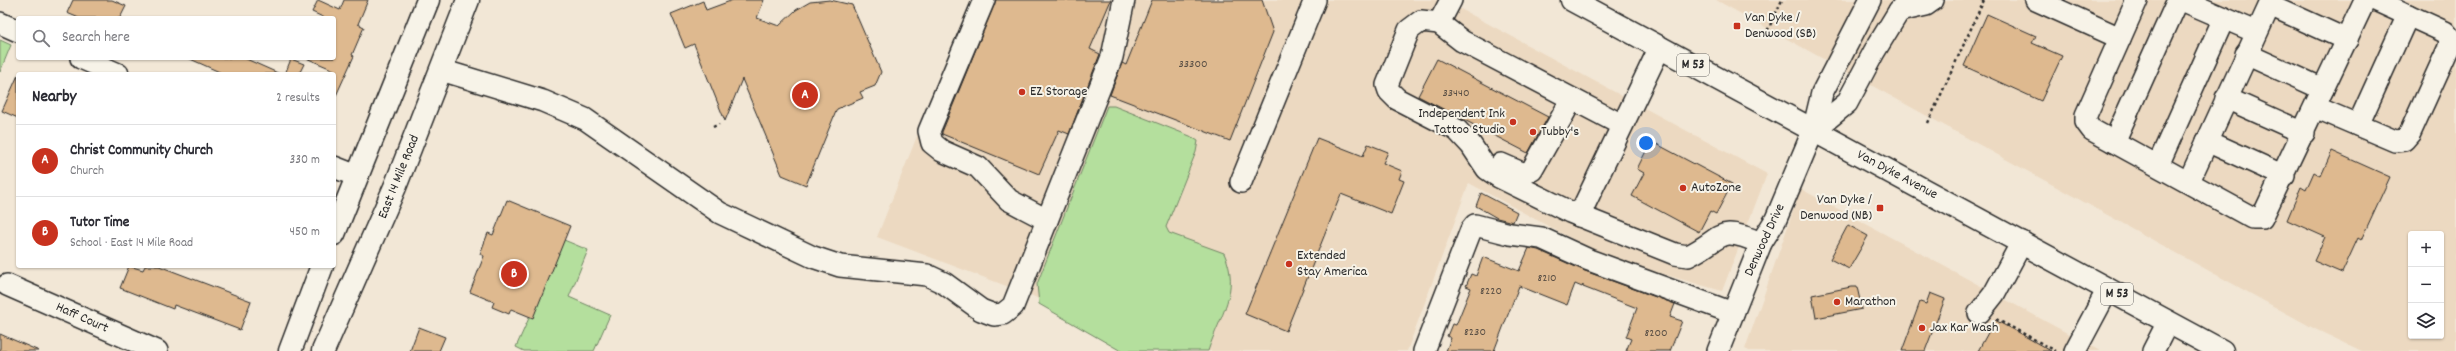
<!DOCTYPE html>
<meta charset="utf-8">
<style>
body{margin:0;font-family:Dekko,sans-serif;background:#f2f2f3;color:#2b2b33}
.controls{position:absolute;right:12px;bottom:12px;display:grid;overflow:hidden;border-radius:4px;box-shadow:0 1px 3px #0004}
.controls button{width:36px;height:36px;display:grid;place-items:center;padding:0;border:0;border-bottom:1px solid #e1e1e2;background:#fff;color:#2b2b33;font:20px sans-serif}
.you{position:absolute;left:1646px;top:143px;width:14px;height:14px;margin:-10px;border:3px solid #fff;border-radius:50%;background:#1a73e8;box-shadow:0 0 0 6px #1a73e833}
.badge{display:grid;place-items:center;width:26px;height:26px;border-radius:50%;background:#c8321e;color:#fff;font-size:13px;font-weight:700}
.pin{position:absolute;translate:-50% -50%;border:2px solid #fff;box-shadow:0 1px 4px #0006}
.list{margin:0;padding:0;list-style:none}
h2{display:flex;justify-content:space-between;align-items:center;height:52px;margin:0;padding:0 16px;font-size:17px}
h2 small{font-size:13px;font-weight:400;color:#7c7c81}
.list li{display:grid;grid-template-columns:26px 1fr auto;gap:12px;align-items:center;box-sizing:border-box;height:72px;padding:0 16px;border-top:1px solid #e1e1e2}
.list b{display:block;font-size:15px;white-space:nowrap}
.list p{margin:0;font-size:13px;white-space:nowrap;color:#7c7c81}
.list em{font-size:13px;font-style:normal;color:#7c7c81}
.icon{flex:none;width:22px;height:22px;fill:none;stroke:currentColor;stroke-width:2;stroke-linecap:round;stroke-linejoin:round}
.map{position:relative;flex:none;width:2456px;height:351px;overflow:hidden}
.search{position:absolute;background:#fff;box-shadow:0 1px 3px #0004;left:16px;top:16px;width:320px;height:44px;display:flex;align-items:center;gap:10px;box-sizing:border-box;padding:0 14px;border-radius:4px;color:#7c7c81;font-size:15px}
.panel{position:absolute;background:#fff;box-shadow:0 1px 3px #0004;left:16px;top:72px;width:320px;height:196px;border-radius:4px}
.map>svg:first-child{display:block}
.built{fill:#ecd9c1;fill-rule:evenodd}
.green{fill:#b4df9d;stroke:#708564}
.building{fill:#deb98f;stroke:#2b2b2b}
.lines{fill:none;stroke-linecap:round;stroke-linejoin:round}
.minor-casing{stroke:#2b2b2b;stroke-width:24}
.major-casing{stroke:#2b2b2b;stroke-width:25}
.path{stroke:#2b2b2b;stroke-width:2.5;stroke-dasharray:3 3;stroke-linecap:butt}
.minor{stroke:#f7f3e8;stroke-width:21}
.major{stroke:#f7f3e8;stroke-width:22}
.poi-dot{fill:#c8321e;stroke:#f7f3e8;stroke-width:1.5}
.labels{text-anchor:middle;dominant-baseline:central;stroke-width:4;stroke-linejoin:round;paint-order:stroke}
.number-label{font-size:12px;fill:#584e44}
.shield{fill:#f7f3e8;stroke:#686764;stroke-width:1}
.shield-label{font-size:13px;font-weight:bold;fill:#2b2b2b}
.poi-label{font-size:14px;fill:#2b2b2b;stroke:#f7f3e8;text-anchor:start}
.street-label{font-size:14px;fill:#2b2b2b;stroke:#f7f3e8}
</style>
<div class="map">
<svg width="2456" height="351" viewBox="0 0 2456 351">
<rect width="100%" height="100%" fill="#f2e7d6"/>
<filter id="ink" filterUnits="userSpaceOnUse"><feTurbulence type="fractalNoise" baseFrequency=".025" numOctaves="2"/><feDisplacementMap in="SourceGraphic" scale="8" xChannelSelector="R" yChannelSelector="G"/><feConvolveMatrix kernelMatrix="1 2 1 2 8 2 1 2 1" color-interpolation-filters="sRGB"/></filter>
<g filter="url(#ink)">
<!-- built -->
<g class="built">
<path d="M971,0H1444L1767,174L1722,291L1607,258L1469,183L1407,351H1135L1033,296L877,237Z"/>
<path d="M1716,0H2456V351H2362L2315,329ZM2411,234H2441V336H2411Z"/>
<path d="M1801,189L1929,258L2100,351H1749L1745,349Z"/>
</g>
<!-- green -->
<g class="green">
<path d="M0,40L11,45L0,72Z"/>
<path d="M1107,106H1114L1190,136L1198,141L1196,152L1166,227L1169,233L1224,253C1241,291 1220,315 1208,351H1121L1039,304L1037,284Z"/>
<path d="M564,240L588,250L569,297L610,315L594,351H524L516,347Z"/>
</g>
<!-- building -->
<g class="building">
<path d="M73,0H112L126,6L120,18H79L67,13Z"/>
<path d="M318,0L340,10L344,0H368L358,24L364,27L352,55L354,56L334,100V70L306,58H334V18H325L312,12Z"/>
<path d="M733,0H764L757,18L779,26L796,10L810,2L830,0L852,5L881,72L875,86L860,92L863,98L837,109L806,185L782,175L742,79L725,121L694,44L685,48L671,14L703,1L706,10Z"/>
<path d="M996,0H1111L1090,49L1100,54L1069,134L1059,130L1039,174L942,134V132Z"/>
<path d="M1152,0H1262L1273,32L1230,141L1110,95L1122,63L1126,65Z"/>
<path d="M1987,14L2036,36L2032,43L2062,56L2041,101L1964,66Z"/>
<path d="M188,58H244L280,74H224Z"/>
<path d="M291,59L304,64L299,74H285Z"/>
<path d="M1437,59L1548,117L1528,153L1418,96Z"/>
<path d="M18,75V118L2,111Z"/>
<path d="M1317,138L1363,156L1368,144L1388,152L1383,163L1402,171L1399,179L1404,181L1391,214L1341,194L1286,331L1245,314Z"/>
<path d="M1651,141L1732,184L1716,214L1710,211L1699,232L1632,196L1644,173L1637,169Z"/>
<path d="M2332,151L2390,177L2361,240L2358,238L2342,273L2314,261L2325,237L2287,220L2301,187L2306,190L2314,172L2321,176Z"/>
<path d="M1481,193L1517,212L1513,222L1497,218L1476,206Z"/>
<path d="M507,200L570,226L533,318L511,309L509,314L492,307L494,302L470,292L484,256L480,254L488,233L493,235Z"/>
<path d="M1848,225L1868,236L1849,269L1830,259Z"/>
<path d="M1529,248L1538,250L1585,271L1675,304L1670,317L1682,321L1670,351H1626L1631,339L1626,337L1637,308L1583,287V285L1582,287L1575,284L1567,305L1519,286L1494,351H1446L1451,338L1447,336L1452,324L1456,325L1471,288L1466,286L1471,274L1476,276L1483,257L1519,271Z"/>
<path d="M129,266L143,270L145,266H159L251,301L240,330L174,305L173,309L120,288Z"/>
<path d="M1851,287H1857L1862,309L1816,318L1812,295Z"/>
<path d="M1930,293L1945,299L1925,351H1902L1920,302L1926,304Z"/>
<path d="M1995,320L2028,338L2051,351H1978Z"/>
<path d="M419,327L445,337L439,351H410Z"/>
<path d="M0,334L39,351H0Z"/>
</g>
<g class="lines">
<!-- minor casing -->
<g class="minor-casing">
<g id="minor">
<path d="M984,0L929,131L932,143L942,151L978,167L1009,200L1047,220"/>
<path d="M2036,0L2120,38"/>
<path d="M2137,0L2086,115V122L2092,130L2253,218H2262L2365,0"/>
<path d="M2182,0L2256,32"/>
<path d="M2270,5L2347,40"/>
<path d="M1899,11L1926,5L1933,0"/>
<path d="M0,23L18,31"/>
<path d="M1439,23L1451,0"/>
<path d="M2246,54L2323,89"/>
<path d="M81,58L118,74"/>
<path d="M441,70L543,101L585,119L720,213L813,257L840,266L927,275L944,283L981,310L994,315L1003,314L1013,306L1112,57L1124,0"/>
<path d="M2226,98L2304,133"/>
<path d="M2315,107L2395,141L2404,140L2410,133L2449,47L2450,38L2445,32L2375,0"/>
<path d="M1622,125L1462,41L1439,23L1421,21L1409,30L1387,85L1389,91L1397,99L1457,130L1471,145L1487,169L1499,177L1570,212L1675,254L1688,256C1725,238 1716,224 1761,243"/>
<path d="M2358,125L2408,15"/>
<path d="M1813,131L1847,103L1874,52L1899,11L1908,0"/>
<path d="M2207,141L2284,176"/>
<path d="M2114,142L2178,0"/>
<path d="M1501,164L1524,174L1532,170L1572,99"/>
<path d="M2158,165L2224,18"/>
<path d="M334,167L357,176"/>
<path d="M2189,181L2272,0"/>
<path d="M1241,182L1315,0"/>
<path d="M1579,216L1660,47"/>
<path d="M7,285L157,351"/>
<path d="M1979,313L1994,294L2022,242"/>
<path d="M1424,351L1471,230L1475,225L1510,234L1541,238L1589,260L1733,313"/>
<path d="M1718,351L1761,243L1776,219L1813,131L1822,93L1870,0"/>
<path d="M2075,351L2108,289"/>
<path d="M2153,351L2168,322"/>
</g>
</g>
<!-- major casing -->
<g class="major-casing">
<g id="major">
<path d="M1572,0L2222,351"/>
<path d="M334,234L428,0"/>
<path d="M290,351L322,266"/>
<path d="M323,351L395,187L468,0"/>
</g>
</g>
<!-- path -->
<g class="path">
<path d="M1765,36L1782,0"/>
<path d="M1928,123L1984,0"/>
<path d="M713,127L719,124"/>
<path d="M1996,319L2056,351"/>
</g>
<!-- minor -->
<use href="#minor" class="minor"/>
<!-- major -->
<use href="#major" class="major"/>
</g>
</g>
<!-- markers -->
<g class="poi-dot">
<rect x="1733" y="22" width="8" height="8" rx="2"/>
<circle cx="1022" cy="92" r="4"/>
<circle cx="1513" cy="122" r="4"/>
<circle cx="1533" cy="132" r="4"/>
<circle cx="1683" cy="188" r="4"/>
<rect x="1876" y="204" width="8" height="8" rx="2"/>
<circle cx="1289" cy="264" r="4"/>
<circle cx="1837" cy="302" r="4"/>
<circle cx="1922" cy="328" r="4"/>
</g>
<g class="labels">
<!-- number labels -->
<g class="number-label">
<text x="1193" y="64">33300</text>
<text x="1456" y="93">33440</text>
<text x="1547" y="278">8210</text>
<text x="1491" y="291">8220</text>
<text x="1475" y="332">8230</text>
<text x="1656" y="333">8200</text>
</g>
<!-- shield labels -->
<g class="shield">
<rect x="1677" y="54" width="32" height="22" rx="3"/>
<rect x="2101" y="283" width="32" height="22" rx="3"/>
</g>
<g class="shield-label">
<text x="1693" y="65">M 53</text>
<text x="2117" y="294">M 53</text>
</g>
<!-- poi labels -->
<g class="poi-label">
<text x="1745" y="18">Van Dyke /<tspan x="1745" dy="16">Denwood (SB)</tspan></text>
<text x="1030" y="92">EZ Storage</text>
<text x="1505" y="114" text-anchor="end">Independent Ink<tspan x="1505" dy="16">Tattoo Studio</tspan></text>
<text x="1541" y="132">Tubby's</text>
<text x="1691" y="188">AutoZone</text>
<text x="1872" y="200" text-anchor="end">Van Dyke /<tspan x="1872" dy="16">Denwood (NB)</tspan></text>
<text x="1297" y="256">Extended<tspan x="1297" dy="16">Stay America</tspan></text>
<text x="1845" y="302">Marathon</text>
<text x="1930" y="328">Jax Kar Wash</text>
</g>
<!-- street labels -->
<g class="street-label">
<text transform="translate(1897 175) rotate(28)">Van Dyke Avenue</text>
<text transform="translate(399 177) rotate(-68)">East 14 Mile Road</text>
<text transform="translate(1765 240) rotate(-65)">Denwood Drive</text>
<text transform="translate(82 318) rotate(24)">Haff Court</text>
</g>
</g>
</svg>
<div class="controls">
<button>+</button>
<button>−</button>
<button><svg class="icon" aria-label="layers" viewBox="0 0 24 24"><path d="M12 4l9 5-9 5-9-5zM3 14l9 5 9-5"/></svg></button>
</div>
<div class="you"></div>
<div class="pin badge" style="left:805px;top:95px">A</div>
<div class="pin badge" style="left:514px;top:274px">B</div>
<div class="search"><svg class="icon" aria-label="search" viewBox="0 0 24 24"><circle cx="10" cy="10" r="6"/><path d="M15 15l6 6"/></svg>Search here</div>
<section class="panel">
<h2>Nearby<small>2 results</small></h2>
<ul class="list">
<li><span class="badge">A</span><div><b>Christ Community Church</b><p>Church</p></div><em>330 m</em></li>
<li><span class="badge">B</span><div><b>Tutor Time</b><p>School · East 14 Mile Road</p></div><em>450 m</em></li>
</ul>
</section>
</div>
